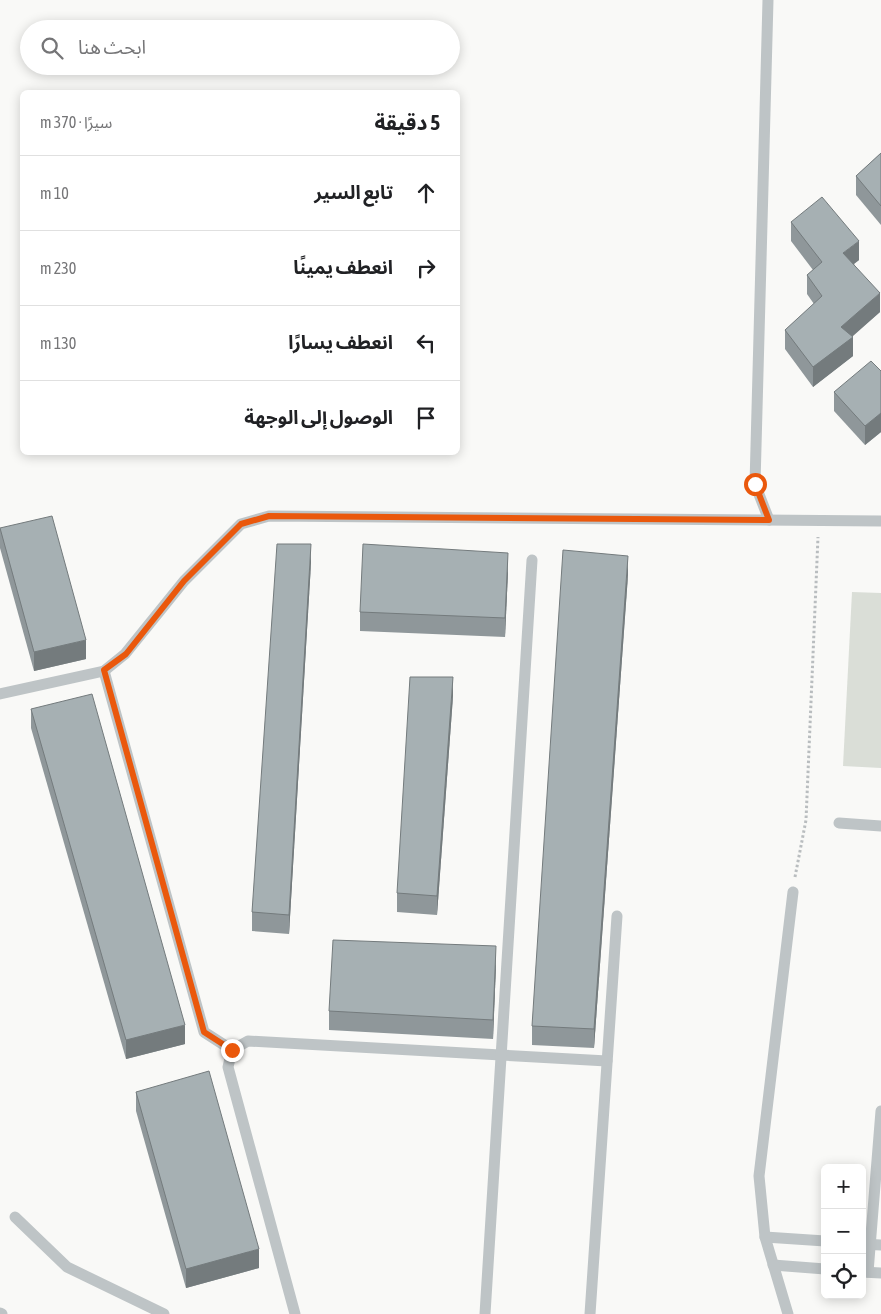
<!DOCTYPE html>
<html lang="ar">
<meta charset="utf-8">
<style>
body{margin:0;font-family:"Asap Condensed","Noto Sans Arabic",sans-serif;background:#f2f2f2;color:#202124;direction:rtl}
.controls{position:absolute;right:15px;bottom:15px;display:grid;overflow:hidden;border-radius:8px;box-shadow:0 2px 12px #0003}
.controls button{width:45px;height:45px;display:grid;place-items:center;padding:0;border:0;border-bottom:1px solid #e0e0e0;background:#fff;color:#202124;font:25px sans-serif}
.stop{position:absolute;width:15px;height:15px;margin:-11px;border:4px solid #ea580c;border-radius:50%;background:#fff}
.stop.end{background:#ea580c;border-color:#fff;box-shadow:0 1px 5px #0008}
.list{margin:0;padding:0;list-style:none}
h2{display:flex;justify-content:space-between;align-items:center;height:65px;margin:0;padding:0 20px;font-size:21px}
h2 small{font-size:16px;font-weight:400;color:#757577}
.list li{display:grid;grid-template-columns:32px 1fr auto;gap:15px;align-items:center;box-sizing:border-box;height:75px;padding:0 20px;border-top:1px solid #e0e0e0}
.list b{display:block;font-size:19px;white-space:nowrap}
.list em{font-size:16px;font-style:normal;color:#757577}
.icon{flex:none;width:28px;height:28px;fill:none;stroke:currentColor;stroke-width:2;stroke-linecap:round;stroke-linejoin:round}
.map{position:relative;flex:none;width:881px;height:1314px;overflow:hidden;direction:ltr}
.search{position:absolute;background:#fff;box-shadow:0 2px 12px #0003;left:20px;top:20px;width:440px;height:55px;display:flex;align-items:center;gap:12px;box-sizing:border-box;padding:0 18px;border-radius:28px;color:#757577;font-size:19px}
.panel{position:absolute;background:#fff;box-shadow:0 2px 12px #0003;left:20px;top:90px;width:440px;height:365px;border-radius:8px;direction:rtl}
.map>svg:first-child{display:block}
.green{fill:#daded7}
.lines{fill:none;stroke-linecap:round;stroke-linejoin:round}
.path{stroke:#b9bdbf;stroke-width:3;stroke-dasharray:2.5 2.5;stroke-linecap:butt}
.service{stroke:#bec4c6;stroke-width:11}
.wall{fill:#8f979a}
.shaded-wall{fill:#747b7d}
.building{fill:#a6b0b3;stroke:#747b7d}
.route{stroke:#ea580c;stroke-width:6}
</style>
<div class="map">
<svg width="881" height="1314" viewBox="0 0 881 1314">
<rect width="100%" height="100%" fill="#f9f9f7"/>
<!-- green -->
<path class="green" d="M852,592L881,593V768L843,766Z"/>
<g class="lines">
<!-- path -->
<path class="path" d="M795,877L806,820L818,537"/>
<!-- service -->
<g class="service">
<path d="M768,0L755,484L769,520"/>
<path d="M104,671L204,1032L232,1050"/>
<path d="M0,694L104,671L125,654L184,581L241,524L269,516L881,521"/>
<path d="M839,823L881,826"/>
<path d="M15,1217L67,1267L164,1314"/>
<path d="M765,1237L825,1241"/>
<path d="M862,1244L881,1245"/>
<path d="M773,1265L825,1269"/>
<path d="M862,1272L881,1273"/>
<path d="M868,1272L881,1111"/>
<path d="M0,1313L2,1314"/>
<path d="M295,1314L228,1067L232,1050L248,1041L607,1061"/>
<path d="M485,1314L532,560"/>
<path d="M590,1314L617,916"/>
<path d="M788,1314L765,1237L759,1176L793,892"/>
</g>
</g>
<!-- wall -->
<g class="wall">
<path d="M881,153V225L856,195V176Z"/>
<path d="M791,222L859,260L854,264L880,312L852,336L853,356L813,387L785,349V330L814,304L807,294V275L813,270L791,241Z"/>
<path d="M881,371V432L865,445L834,411V392Z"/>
<path d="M0,528L86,659L34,671L0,548Z"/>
<path d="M311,563L289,934L252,931V912Z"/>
<path d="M508,572L505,637L360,631V612Z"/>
<path d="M628,575L594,1048L532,1045V1026Z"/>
<path d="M453,696L437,915L397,912V893Z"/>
<path d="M31,709L185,1044L126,1059L31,728Z"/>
<path d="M496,965L493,1039L329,1030V1011Z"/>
<path d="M136,1092L259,1268L186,1288L136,1111Z"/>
</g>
<!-- shaded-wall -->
<g class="shaded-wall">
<path d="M859,241V260L843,272V253Z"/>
<path d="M880,293V312L844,344L853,337V356L813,387V367L841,327Z"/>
<path d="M881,413V432L865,445V426Z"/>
<path d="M311,544V563L289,934V915Z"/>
<path d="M508,553V572L505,637V618Z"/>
<path d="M628,556V575L594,1048V1029Z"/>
<path d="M86,640V659L34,671V652Z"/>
<path d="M453,677V696L437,915V896Z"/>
<path d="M496,946V965L493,1039V1020Z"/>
<path d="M185,1025V1044L126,1059V1040Z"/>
<path d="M259,1249V1268L186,1288V1269Z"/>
</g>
<!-- building -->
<g class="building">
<path d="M881,153V206L856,176Z"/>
<path d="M822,197L859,241L843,253L880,293L841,327L853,337L813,367L785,330L822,296L807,275L822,262L791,222Z"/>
<path d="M871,361L881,371V413L865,426L834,392Z"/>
<path d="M52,516L86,640L34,652L0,528Z"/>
<path d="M277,544H311L289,915L252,912Z"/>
<path d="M363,544L508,553L505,618L360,612Z"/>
<path d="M563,550L628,556L594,1029L532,1026Z"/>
<path d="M410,677H453L437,896L397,893Z"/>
<path d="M92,694L185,1025L126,1040L31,709Z"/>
<path d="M333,940L496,946L493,1020L329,1011Z"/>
<path d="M209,1071L259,1249L186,1269L136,1092Z"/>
</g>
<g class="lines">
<!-- route -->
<path class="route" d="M232,1050L204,1032L104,670L126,654L184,581L241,524L269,516L769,520L755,484"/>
</g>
</svg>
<div class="controls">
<button>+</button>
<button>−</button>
<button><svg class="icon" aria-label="locate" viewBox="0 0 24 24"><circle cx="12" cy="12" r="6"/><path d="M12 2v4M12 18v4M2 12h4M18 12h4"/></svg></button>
</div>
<div class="stop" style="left:755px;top:484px"></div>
<div class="stop end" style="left:232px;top:1050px"></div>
<div class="search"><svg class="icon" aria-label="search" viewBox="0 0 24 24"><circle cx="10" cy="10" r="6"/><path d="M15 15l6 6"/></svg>ابحث هنا</div>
<section class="panel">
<h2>5 دقيقة<small>سيرًا · 370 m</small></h2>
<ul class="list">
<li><svg class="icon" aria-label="ahead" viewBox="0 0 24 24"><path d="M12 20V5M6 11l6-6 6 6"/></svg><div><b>تابع السير</b></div><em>10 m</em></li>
<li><svg class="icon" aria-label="right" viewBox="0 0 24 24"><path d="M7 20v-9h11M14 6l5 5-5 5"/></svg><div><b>انعطف يمينًا</b></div><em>230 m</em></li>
<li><svg class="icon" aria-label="left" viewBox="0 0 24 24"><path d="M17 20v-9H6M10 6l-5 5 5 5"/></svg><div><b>انعطف يسارًا</b></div><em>130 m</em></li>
<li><svg class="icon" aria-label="arrive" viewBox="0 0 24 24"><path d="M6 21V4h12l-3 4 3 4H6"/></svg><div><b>الوصول إلى الوجهة</b></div></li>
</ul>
</section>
</div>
